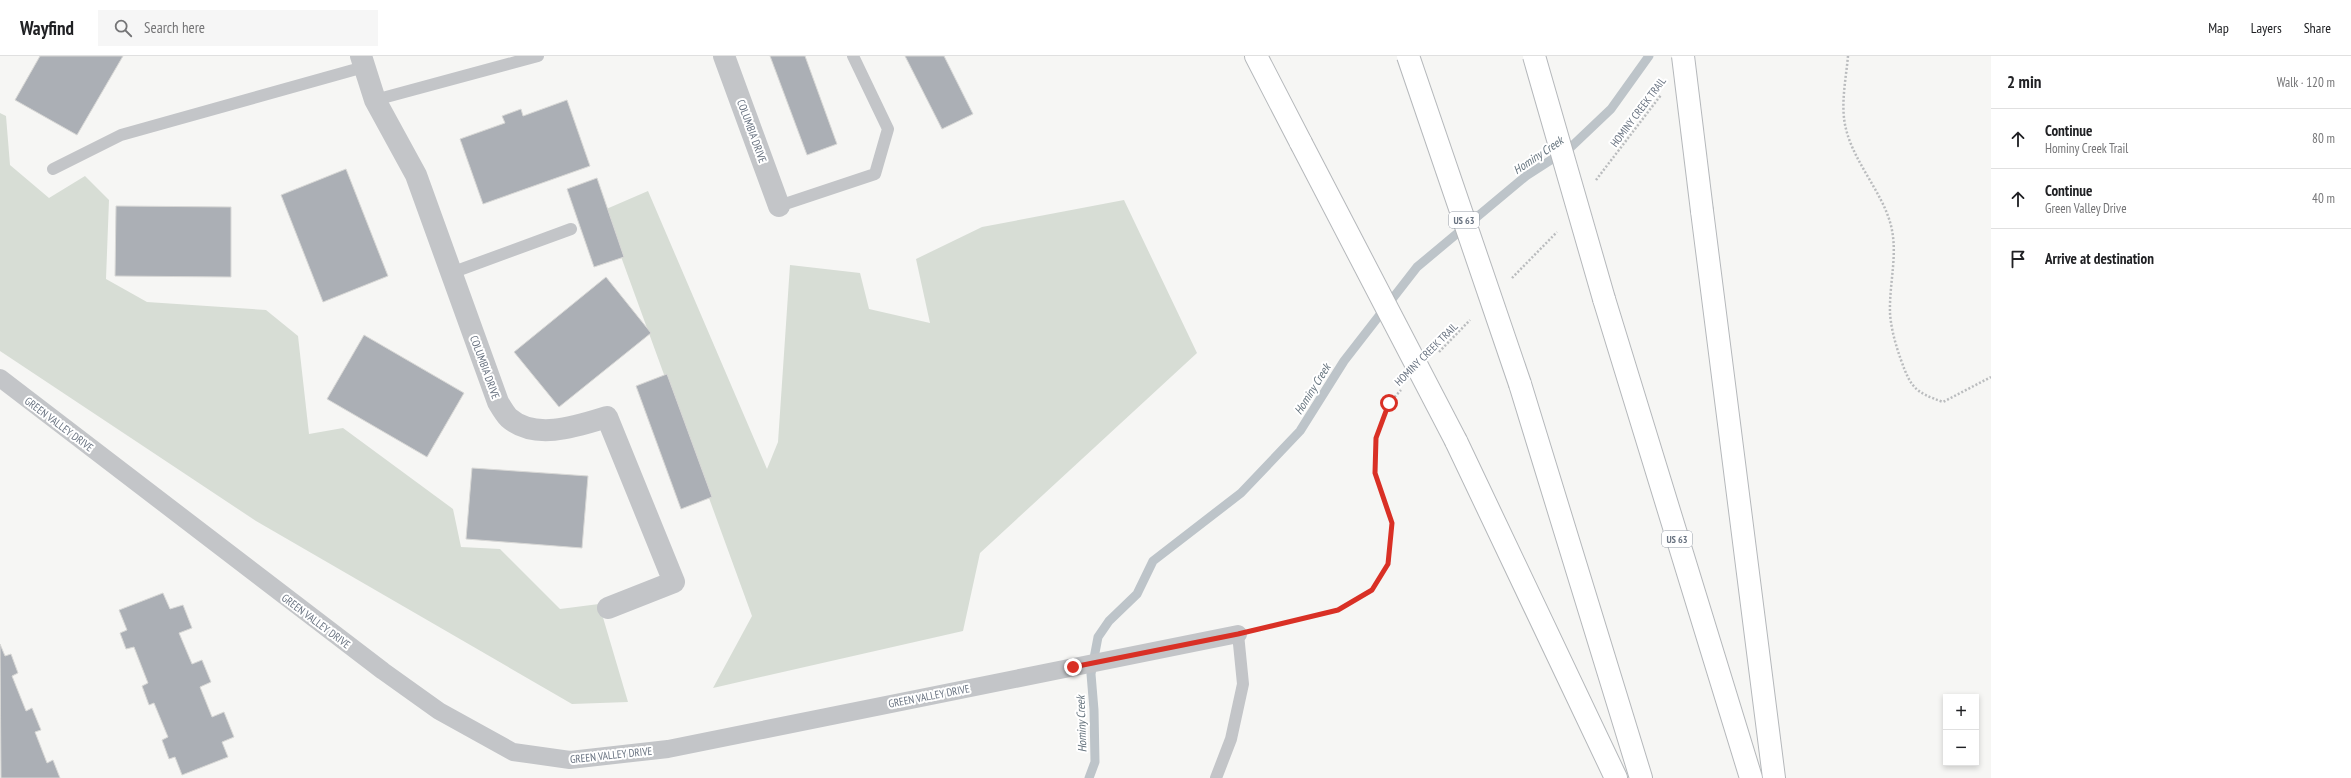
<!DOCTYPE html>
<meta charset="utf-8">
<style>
body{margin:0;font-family:"PT Sans Narrow",sans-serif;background:#f6f6f6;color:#202124}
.controls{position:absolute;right:12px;bottom:12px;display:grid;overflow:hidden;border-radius:0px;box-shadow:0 2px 6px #0003}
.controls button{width:36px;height:36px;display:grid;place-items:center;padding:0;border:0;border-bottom:1px solid #e0e0e0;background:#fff;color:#202124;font:20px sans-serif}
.stop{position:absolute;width:12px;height:12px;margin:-9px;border:3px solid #d93025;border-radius:50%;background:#fff}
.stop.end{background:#d93025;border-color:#fff;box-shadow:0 1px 4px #0008}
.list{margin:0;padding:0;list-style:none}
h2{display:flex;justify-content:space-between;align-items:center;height:52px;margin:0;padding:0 16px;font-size:17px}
h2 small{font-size:13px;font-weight:400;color:#757577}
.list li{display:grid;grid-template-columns:26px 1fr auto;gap:12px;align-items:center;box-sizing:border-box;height:60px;padding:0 16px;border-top:1px solid #e0e0e0}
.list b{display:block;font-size:15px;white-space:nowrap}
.list p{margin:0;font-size:13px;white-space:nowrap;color:#757577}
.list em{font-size:13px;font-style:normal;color:#757577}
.icon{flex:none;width:22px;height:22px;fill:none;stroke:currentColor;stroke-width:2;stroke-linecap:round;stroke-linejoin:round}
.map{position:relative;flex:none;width:1991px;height:722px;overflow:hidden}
header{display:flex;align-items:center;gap:24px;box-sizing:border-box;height:56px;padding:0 20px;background:#fff;border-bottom:1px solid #e0e0e0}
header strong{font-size:19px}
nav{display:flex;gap:22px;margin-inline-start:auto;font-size:14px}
.search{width:280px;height:36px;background:#f6f6f6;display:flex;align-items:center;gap:10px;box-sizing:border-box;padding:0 14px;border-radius:0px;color:#757577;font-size:15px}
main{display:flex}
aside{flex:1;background:#fff}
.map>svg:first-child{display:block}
.green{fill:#d7ddd5}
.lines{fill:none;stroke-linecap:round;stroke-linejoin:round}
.stream{stroke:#bdc4c9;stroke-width:9}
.building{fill:#abafb5;stroke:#d8d8d6}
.motorway-casing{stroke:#b5b8bb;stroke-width:24}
.path{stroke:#babcbe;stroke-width:2.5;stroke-dasharray:2 2;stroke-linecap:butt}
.service{stroke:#c3c5c8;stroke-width:12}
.pedestrian{stroke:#c3c5c8;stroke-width:18}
.minor{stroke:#c3c5c8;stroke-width:22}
.motorway{stroke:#fff;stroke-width:22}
.motorway-bridge-casing{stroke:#b5b8bb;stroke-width:24;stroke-linecap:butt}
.motorway-bridge{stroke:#fff;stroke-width:22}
.route{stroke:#d93025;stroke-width:5}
.labels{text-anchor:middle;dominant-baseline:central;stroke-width:4;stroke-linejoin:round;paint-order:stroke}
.shield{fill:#fff;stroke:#969da7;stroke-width:1}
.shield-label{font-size:10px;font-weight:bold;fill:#697381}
.street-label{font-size:11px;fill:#697381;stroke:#fff}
.water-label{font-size:12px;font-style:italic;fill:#65737d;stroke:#fff}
</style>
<header>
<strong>Wayfind</strong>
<div class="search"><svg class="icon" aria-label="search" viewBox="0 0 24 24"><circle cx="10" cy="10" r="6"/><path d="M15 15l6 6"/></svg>Search here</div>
<nav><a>Map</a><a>Layers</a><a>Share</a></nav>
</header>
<main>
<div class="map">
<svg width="1991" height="722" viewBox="0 0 1991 722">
<rect width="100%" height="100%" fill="#f6f6f4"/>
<!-- green -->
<g class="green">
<path d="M0,57L6,60L10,109L49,142L85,120L109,144L106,223L147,246L266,254L298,280L309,378L343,372L453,453L461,491L500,493L560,553L599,548L628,646L572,648L256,465L0,295Z"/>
<path d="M648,135L767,413L778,386L790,209L860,217L869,253L930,267L916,203L982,171L1124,144L1197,297L980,497L963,575L713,632L752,560L604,154Z"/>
</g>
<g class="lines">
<!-- stream -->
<path class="stream" d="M1089,722L1095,706L1094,654L1091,618L1098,581L1109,565L1137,538L1153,505L1241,437L1300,375L1344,305L1417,211L1526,120L1571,91L1611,53L1649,0"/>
</g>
<!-- building -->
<g class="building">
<path d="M40,0H123L77,79L15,44Z"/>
<path d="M770,0H805L837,88L807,99Z"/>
<path d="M905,0H944L973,58L942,73Z"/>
<path d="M567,44L590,110L483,148L460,83L505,67L502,60L521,53L523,60Z"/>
<path d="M346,113L388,220L323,246L281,139Z"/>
<path d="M597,122L624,201L594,211L567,133Z"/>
<path d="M116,150L231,151V221L115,220Z"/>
<path d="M606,221L651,277L559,351L514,296Z"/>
<path d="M364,279L464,337L427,401L327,343Z"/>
<path d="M667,318L712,441L681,453L636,330Z"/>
<path d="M472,412L588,420L582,492L466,483Z"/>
<path d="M163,537L170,553L183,549L192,572L179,577L192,608L202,604L211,626L200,631L212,661L224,656L234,681L222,686L228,701L182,719L175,701L169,703L162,684L168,681L154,647L149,649L142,630L148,627L134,591L126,593L120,577L127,574L119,554Z"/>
<path d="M0,588L5,600L11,598L18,617L12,620L26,655L32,652L41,674L35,676L47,707L53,704L60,722H1Z"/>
</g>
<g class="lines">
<!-- motorway casing -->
<g class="motorway-casing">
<g id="motorway">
<path d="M1256,0L1301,87"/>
<path d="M1702,155L1774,722"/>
<path d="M1604,243L1751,722"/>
<path d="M1520,328L1641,722"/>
<path d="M1456,385L1616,722"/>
</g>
</g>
<!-- path -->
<g class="path">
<path d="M1848,0C1846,23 1840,50 1846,73C1854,106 1881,135 1890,166C1899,196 1889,226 1890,257C1891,273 1896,290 1901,304C1911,332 1915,336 1943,346L1991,321"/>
<path d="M1596,124L1661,39"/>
<path d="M1512,222L1557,176"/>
<path d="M1439,296L1470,264"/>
<path d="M1261,572L1338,554L1372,534L1389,508L1392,467L1375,417L1376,382L1389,347L1401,334"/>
</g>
<!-- service -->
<g class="service">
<path d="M375,44L538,0"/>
<path d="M53,113L121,79L364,11"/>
<path d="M779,150L875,118L888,73L853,0"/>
<path d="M451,217L571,173"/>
<path d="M1216,722L1231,683L1243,628L1238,578"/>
</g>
<!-- pedestrian -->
<path class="pedestrian" d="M0,322L383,615L439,655L513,696L570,704L668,693L1238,578"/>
<!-- minor -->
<g class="minor">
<path d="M361,0L375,44L416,119L498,346C501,351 505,358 509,362C535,385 578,370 607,361L674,526L608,552"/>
<path d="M724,0L779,150"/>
</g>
<!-- motorway -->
<use href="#motorway" class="motorway"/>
<!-- motorway-bridge casing -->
<g class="motorway-bridge-casing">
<g id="motorway-bridge">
<path d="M1408,0L1520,328"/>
<path d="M1534,0L1604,243"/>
<path d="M1683,0L1702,155"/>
<path d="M1301,87L1456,385"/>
</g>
</g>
<!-- motorway-bridge -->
<use href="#motorway-bridge" class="motorway-bridge"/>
</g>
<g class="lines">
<!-- route -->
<path class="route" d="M1073,611L1238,578L1338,554L1372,534L1388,508L1392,467L1375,417L1376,382L1389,347"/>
</g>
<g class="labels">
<!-- shield labels -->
<g class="shield">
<rect x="1449" y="156" width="30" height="16" rx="3"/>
<rect x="1662" y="475" width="30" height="16" rx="3"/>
</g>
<g class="shield-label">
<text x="1464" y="164">US 63</text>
<text x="1677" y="483">US 63</text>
</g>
<!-- street labels -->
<g class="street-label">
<text transform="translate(1638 56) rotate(-53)">HOMINY CREEK TRAIL</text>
<text transform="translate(752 75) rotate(70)">COLUMBIA DRIVE</text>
<text transform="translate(1426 298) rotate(-45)">HOMINY CREEK TRAIL</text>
<text transform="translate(485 311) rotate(70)">COLUMBIA DRIVE</text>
<text transform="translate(59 368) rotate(37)">GREEN VALLEY DRIVE</text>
<text transform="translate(316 565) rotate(37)">GREEN VALLEY DRIVE</text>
<text transform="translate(929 640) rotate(-11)">GREEN VALLEY DRIVE</text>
<text transform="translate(611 699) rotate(-6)">GREEN VALLEY DRIVE</text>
</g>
<!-- water labels -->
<g class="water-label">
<text transform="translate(1538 99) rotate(-34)">Hominy Creek</text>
<text transform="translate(1312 333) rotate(-58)">Hominy Creek</text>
<text transform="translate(1081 668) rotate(-92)">Hominy Creek</text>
</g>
</g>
</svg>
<div class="controls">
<button>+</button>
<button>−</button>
</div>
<div class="stop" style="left:1389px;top:347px"></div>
<div class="stop end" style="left:1073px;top:611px"></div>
</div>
<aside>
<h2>2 min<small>Walk · 120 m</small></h2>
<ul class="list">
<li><svg class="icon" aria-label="ahead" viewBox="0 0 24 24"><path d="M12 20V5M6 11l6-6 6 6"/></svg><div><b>Continue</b><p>Hominy Creek Trail</p></div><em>80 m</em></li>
<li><svg class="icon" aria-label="ahead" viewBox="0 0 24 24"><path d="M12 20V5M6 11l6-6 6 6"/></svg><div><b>Continue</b><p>Green Valley Drive</p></div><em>40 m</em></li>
<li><svg class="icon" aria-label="arrive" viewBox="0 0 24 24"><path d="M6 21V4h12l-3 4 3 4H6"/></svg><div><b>Arrive at destination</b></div></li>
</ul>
</aside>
</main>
